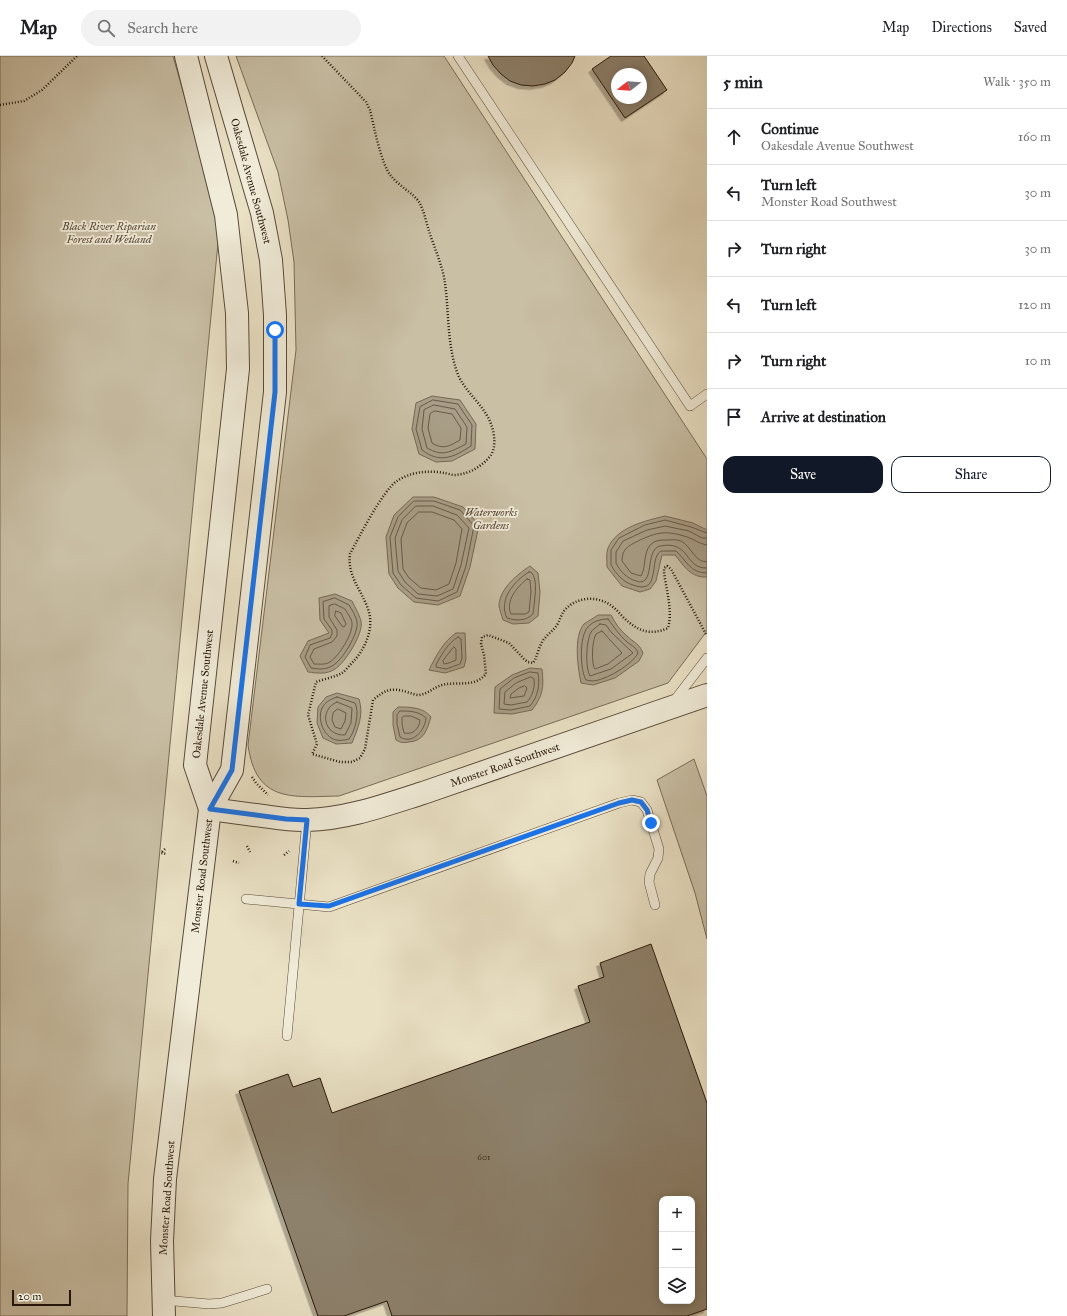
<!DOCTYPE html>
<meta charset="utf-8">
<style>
body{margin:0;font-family:"IM FELL Great Primer",serif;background:#f2f2f2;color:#202124}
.controls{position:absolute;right:12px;bottom:12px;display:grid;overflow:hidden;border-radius:8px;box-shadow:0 2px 10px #0003}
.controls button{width:36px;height:36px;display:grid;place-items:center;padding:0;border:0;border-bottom:1px solid #e0e0e0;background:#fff;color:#202124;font:20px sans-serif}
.compass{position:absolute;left:611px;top:12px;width:36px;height:36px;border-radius:50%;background:#fff;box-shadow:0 2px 10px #0003;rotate:253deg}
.scale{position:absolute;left:12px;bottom:10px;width:59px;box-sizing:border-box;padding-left:4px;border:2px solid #28180b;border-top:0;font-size:11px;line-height:14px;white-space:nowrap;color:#28180b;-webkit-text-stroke:3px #f1ecd9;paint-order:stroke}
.stop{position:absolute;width:12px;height:12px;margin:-9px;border:3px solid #1a73e8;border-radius:50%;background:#fff}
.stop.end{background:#1a73e8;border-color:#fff;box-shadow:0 1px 4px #0008}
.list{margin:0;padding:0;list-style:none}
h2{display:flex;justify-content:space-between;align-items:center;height:52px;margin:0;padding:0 16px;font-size:17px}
h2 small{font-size:13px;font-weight:400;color:#757577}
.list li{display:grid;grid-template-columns:26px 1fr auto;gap:12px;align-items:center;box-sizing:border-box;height:56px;padding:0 16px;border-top:1px solid #e0e0e0}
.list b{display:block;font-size:15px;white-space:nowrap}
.list p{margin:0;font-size:13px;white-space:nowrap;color:#757577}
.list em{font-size:13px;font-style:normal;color:#757577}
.actions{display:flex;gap:8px;padding:12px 16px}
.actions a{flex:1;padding:9px 0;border:1px solid #111827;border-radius:12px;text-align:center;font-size:14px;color:#111827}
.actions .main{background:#111827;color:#fff}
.icon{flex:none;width:22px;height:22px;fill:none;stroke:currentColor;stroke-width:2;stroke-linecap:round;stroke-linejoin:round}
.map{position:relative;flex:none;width:707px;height:1260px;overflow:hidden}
header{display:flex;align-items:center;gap:24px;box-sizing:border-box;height:56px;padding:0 20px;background:#fff;border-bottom:1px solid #e0e0e0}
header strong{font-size:19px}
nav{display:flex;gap:22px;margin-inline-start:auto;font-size:14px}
.search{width:280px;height:36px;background:#f2f2f2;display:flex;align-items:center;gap:10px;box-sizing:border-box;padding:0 14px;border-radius:22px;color:#757577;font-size:15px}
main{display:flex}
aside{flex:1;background:#fff}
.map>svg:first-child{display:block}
.green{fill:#c9bfa5;stroke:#786c58}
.water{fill:#a89d86;stroke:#756855}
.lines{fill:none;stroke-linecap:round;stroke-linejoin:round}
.shore{stroke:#685a48;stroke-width:1}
.building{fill:#8d816c;stroke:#28180b;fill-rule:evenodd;filter:url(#shadow)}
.service-casing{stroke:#584a3a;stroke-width:10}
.tertiary-casing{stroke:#584a3a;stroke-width:24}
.path{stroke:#28180b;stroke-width:2.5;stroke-dasharray:1 2;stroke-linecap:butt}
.service{stroke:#f1ecd9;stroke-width:9}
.tertiary{stroke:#f1ecd9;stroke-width:22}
.route{stroke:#1a73e8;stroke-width:5}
.labels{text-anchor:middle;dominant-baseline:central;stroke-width:3.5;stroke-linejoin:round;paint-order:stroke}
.number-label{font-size:9px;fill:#413223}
.street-label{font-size:11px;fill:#28180b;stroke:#f1ecd9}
.park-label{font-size:11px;font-style:italic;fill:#584a39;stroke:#f1ecd9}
</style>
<header>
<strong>Map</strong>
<div class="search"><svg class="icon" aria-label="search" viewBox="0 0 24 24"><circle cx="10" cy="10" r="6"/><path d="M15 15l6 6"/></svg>Search here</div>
<nav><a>Map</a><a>Directions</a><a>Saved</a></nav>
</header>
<main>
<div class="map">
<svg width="707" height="1260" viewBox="0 0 707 1260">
<defs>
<filter id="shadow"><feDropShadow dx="-3.5" dy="3.5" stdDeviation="0" flood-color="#0004"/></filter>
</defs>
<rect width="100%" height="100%" fill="#eae1c5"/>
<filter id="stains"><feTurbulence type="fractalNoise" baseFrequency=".005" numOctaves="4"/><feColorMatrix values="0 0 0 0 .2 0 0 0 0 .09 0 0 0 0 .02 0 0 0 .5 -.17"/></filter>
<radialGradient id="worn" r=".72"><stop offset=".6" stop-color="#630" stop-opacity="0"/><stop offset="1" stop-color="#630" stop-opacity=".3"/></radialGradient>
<!-- green -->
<g class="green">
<path d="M0,0H173L220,166L128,1128L127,1260H0Z"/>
<path d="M236,0H444L707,403V575L668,627L339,740C292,741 256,747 248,689L296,294L294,206L288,164L278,116Z"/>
<path d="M694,703L707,740V883L695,837L657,724Z"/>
</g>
<!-- water -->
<g class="water">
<path d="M432,340L460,344L476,368L475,393L452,405L436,406L419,398L412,373L416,347Z"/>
<path d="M413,441H434L463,451L479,469L470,511L460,540L438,549L414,546L398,532L389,518L386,481L394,459Z"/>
<path d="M665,460L693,467L707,474V521C691,522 684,510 675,499H662L656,525L650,533L640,536L622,530L607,511C607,505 606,497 608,492C617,471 645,465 665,460Z"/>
<path d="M530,510L538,517L540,536L538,560L529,567L513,568L503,564C502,560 499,553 499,549C500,532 518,518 530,510Z"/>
<path d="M335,538L352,545C355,551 359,558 361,565C364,577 345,607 335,613C326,619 317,617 308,616L300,600L308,585L329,577L320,564L319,542Z"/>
<path d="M598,559H611C615,567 620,574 627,580C634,587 639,587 643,597L639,605L615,622L593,629L581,627C578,612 573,581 584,568C588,565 594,562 598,559Z"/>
<path d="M456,577H465L466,603L464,611L445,617L429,614C436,600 443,586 456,577Z"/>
<path d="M530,612L542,613C544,631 543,640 532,654L512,658L494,657L495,631L512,619Z"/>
<path d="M337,637L359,643C364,659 358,672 352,687L336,688L323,682L317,667L318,651L326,641Z"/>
<path d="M398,651C410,651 423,651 431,661C427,674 424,685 409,686C403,687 401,687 396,684L393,669V656Z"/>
</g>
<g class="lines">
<!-- shore -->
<g class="shore">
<path d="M433,344L458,348L472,369L471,390C454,401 440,408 422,394L416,373L420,351Z"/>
<path d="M434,349L455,353L467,371L466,388C450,396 443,401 427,392L422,373L424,354Z"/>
<path d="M435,355L452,358L461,372L460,384C450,390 443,394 432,387L428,372L430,358Z"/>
<path d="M414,445H434L460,454L474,470L466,510L457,536L438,545L416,542L401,529L393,517L390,481L398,461Z"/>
<path d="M416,450H433L457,459L469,472L461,509L453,533L437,540L418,538L405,526L398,515L395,482L402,464Z"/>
<path d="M419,456H432L454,464L462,473L456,507L449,528L436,534L421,532L409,522L403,513L401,483L407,467Z"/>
<path d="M707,477L691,471L665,464L645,469L619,482L611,494V509C616,518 623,526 633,529C662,540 648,502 661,495H676C687,505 690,517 707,517"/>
<path d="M707,482H702L689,475L665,470L647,474L623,485L616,496V507C620,515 626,522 636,525C656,532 644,494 660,490C691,484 684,513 707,512"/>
<path d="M707,489C699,488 694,483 687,481C666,474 657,476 638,485C628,490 622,493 622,505L631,517L641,520C647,510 642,493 654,486C658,484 662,484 666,484C671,484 677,483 681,485C692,491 694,506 707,506"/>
<path d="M529,516H531C539,523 534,547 533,558C526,565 516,565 507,562C498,544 514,525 529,516Z"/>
<path d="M527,523L530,524L531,536L529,556L525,558H511C505,545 517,531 527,523Z"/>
<path d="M335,542L349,549C352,554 356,560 357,566C359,577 342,605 332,610C325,614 319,613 311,612L305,601L310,589L330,582L332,578V574L324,563L323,546Z"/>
<path d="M335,548L345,553C347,557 352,563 352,567C353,578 339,600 330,606C325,609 320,608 314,608L310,601L314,593L332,586L337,580V574L329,561V550Z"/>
<path d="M336,555L341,557L346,568L344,571L342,570L335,560Z"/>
<path d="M608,563C614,571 619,579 627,586C632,590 636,591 638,597C633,608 605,625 592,625C590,625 588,624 586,624C580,614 579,580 588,571C593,565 601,563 608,563Z"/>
<path d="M600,568L606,569L611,576L633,597L611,613L590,620C585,612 586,585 591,576C593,573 597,571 600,568Z"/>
<path d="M602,575L622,597L608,608L595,613C591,608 592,584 596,578C598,577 600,576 602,575Z"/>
<path d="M458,581L461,583L462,602L460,608L446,613L436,611V609C441,599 448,587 458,581Z"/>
<path d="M454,591L456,593V604L449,607L444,608L443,605Z"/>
<path d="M530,616L538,617C540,630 538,640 530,650L511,654L499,653L500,633L514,622Z"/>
<path d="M531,621L534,623C535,631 533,639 527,646L511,649L504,648L505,636L516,627Z"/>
<path d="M525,630L527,632L524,640L510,642L511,638L519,632Z"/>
<path d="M337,641L355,647C360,657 355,675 349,683C345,684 340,685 336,684C324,681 317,664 322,652C325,646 331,643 337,641Z"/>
<path d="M337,646L352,652L351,667L345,679C324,680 318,654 337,646Z"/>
<path d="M338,653L346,657L345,665L341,673L335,671L332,664L333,657Z"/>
<path d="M400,655C409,655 419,655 426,662C425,674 413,689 400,681L397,668V659Z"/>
<path d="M404,660H411L420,664C419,673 413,679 404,677L402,668V662Z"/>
</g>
</g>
<!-- building -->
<g class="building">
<path d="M488,0H575L572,7L565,16L555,24L545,28L533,30L521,29L510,25L501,18L493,9Z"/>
<path d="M611,0H644L667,34L625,62L592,13ZM617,18H641V42H617Z"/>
<path d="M651,888L707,1047V1253L687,1260H392L387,1245L344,1260H318L239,1035L288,1018L293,1031L320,1022L332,1057L590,966L578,930L604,921L600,907ZM662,1143H692V1245H662Z"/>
</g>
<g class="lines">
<!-- service casing -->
<g class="service-casing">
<g id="service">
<path d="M458,0L690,350L707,338"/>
<path d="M674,645L707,602"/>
<path d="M246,843L329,851L619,747L632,744L641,746L647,754L659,793L658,802L650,818L649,826L655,849"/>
<path d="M287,980L307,764"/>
<path d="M163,1244L209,1248L222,1247L267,1233"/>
</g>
</g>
<!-- tertiary casing -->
<g class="tertiary-casing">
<g id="tertiary">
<path d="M186,0L226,159L237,257L238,313L195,709L210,753"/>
<path d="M210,753C225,755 240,757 255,759C272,761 290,765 307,764C347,763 385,749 423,737L707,639"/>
<path d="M164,1260L162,1185L165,1123L204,802L210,753L232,714L275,336V259L271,204L262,157L216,0"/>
</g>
</g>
<!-- path -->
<g class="path">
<path d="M322,0L366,46L370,54C374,70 381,108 391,120C398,129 414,138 419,146C424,154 426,166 429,175C434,191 443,211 445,227C449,256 447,288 457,316C463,333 477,343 486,358C493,368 498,388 491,399C483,410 469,418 455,419C451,419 447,417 444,417C428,414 410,416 397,425C383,434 359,481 350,498C347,520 361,533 368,553C375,572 365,594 351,608C348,611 345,615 342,617C335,621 324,623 316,626L308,659L317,688L312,698L340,706H352L360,702L365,693L373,644C385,634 391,631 407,636C411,637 415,639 419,639C428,638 434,631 442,629C458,625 474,632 486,618L484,599L481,588L482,581L488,579L509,587L524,603L528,606L533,607L535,604C538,597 540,587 545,582C549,577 554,574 557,569C560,564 561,559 564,555C576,540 599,539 613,551C617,554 620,558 624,562C638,575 650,580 668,572C673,555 666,533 664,516V512L667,510L671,513L707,580"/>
<path d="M0,49L24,45L42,34L77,0"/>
<path d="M252,721L256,727L268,739"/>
<path d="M247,790L250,796"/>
<path d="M165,793L161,797L167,798"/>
<path d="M284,799L289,795"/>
<path d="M233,805L239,807"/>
</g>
<!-- service -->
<use href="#service" class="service"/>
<!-- tertiary -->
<use href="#tertiary" class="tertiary"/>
</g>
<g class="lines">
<!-- route -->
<path class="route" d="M275,274V336L232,714L210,753L286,763L307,764L299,848L329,850L619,747L632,744L641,746L647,754L651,767"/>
</g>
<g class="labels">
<!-- number labels -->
<g class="number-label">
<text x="484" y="1100">601</text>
</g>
<!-- street labels -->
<g class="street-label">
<text transform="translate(251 125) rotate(75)">Oakesdale Avenue Southwest</text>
<text transform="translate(203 638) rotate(-84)">Oakesdale Avenue Southwest</text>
<text transform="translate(505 709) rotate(-19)">Monster Road Southwest</text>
<text transform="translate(202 820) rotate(-83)">Monster Road Southwest</text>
<text transform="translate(167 1142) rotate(-86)">Monster Road Southwest</text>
</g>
<!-- park labels -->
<g class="park-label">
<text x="109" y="170">Black River Riparian<tspan x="109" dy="13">Forest and Wetland</tspan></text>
<text x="491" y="456">Waterworks<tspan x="491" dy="13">Gardens</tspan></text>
</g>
</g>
<rect width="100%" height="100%" filter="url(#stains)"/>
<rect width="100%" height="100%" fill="url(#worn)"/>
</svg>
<div class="controls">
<button>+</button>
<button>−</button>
<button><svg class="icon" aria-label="layers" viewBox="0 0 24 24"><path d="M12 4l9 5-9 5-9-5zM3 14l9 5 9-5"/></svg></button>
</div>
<svg class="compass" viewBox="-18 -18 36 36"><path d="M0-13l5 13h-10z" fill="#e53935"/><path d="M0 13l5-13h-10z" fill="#757577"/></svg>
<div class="scale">20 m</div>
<div class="stop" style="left:275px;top:274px"></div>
<div class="stop end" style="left:651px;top:767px"></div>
</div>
<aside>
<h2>5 min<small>Walk · 350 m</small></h2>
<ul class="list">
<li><svg class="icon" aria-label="ahead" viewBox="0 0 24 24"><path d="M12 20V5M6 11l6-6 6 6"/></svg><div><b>Continue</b><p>Oakesdale Avenue Southwest</p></div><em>160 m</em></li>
<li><svg class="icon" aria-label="left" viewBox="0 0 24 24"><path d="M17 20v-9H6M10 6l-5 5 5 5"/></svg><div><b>Turn left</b><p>Monster Road Southwest</p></div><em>30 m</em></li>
<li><svg class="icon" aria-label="right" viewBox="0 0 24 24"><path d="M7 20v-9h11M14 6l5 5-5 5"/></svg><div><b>Turn right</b></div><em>30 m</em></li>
<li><svg class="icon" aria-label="left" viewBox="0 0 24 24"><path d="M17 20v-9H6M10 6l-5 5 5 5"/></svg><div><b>Turn left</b></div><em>120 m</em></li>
<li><svg class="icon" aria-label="right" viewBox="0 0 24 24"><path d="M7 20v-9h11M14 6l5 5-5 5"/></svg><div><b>Turn right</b></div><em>10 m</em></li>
<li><svg class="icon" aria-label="arrive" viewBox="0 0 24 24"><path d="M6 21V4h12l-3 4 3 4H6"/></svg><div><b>Arrive at destination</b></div></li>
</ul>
<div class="actions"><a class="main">Save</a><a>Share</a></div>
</aside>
</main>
